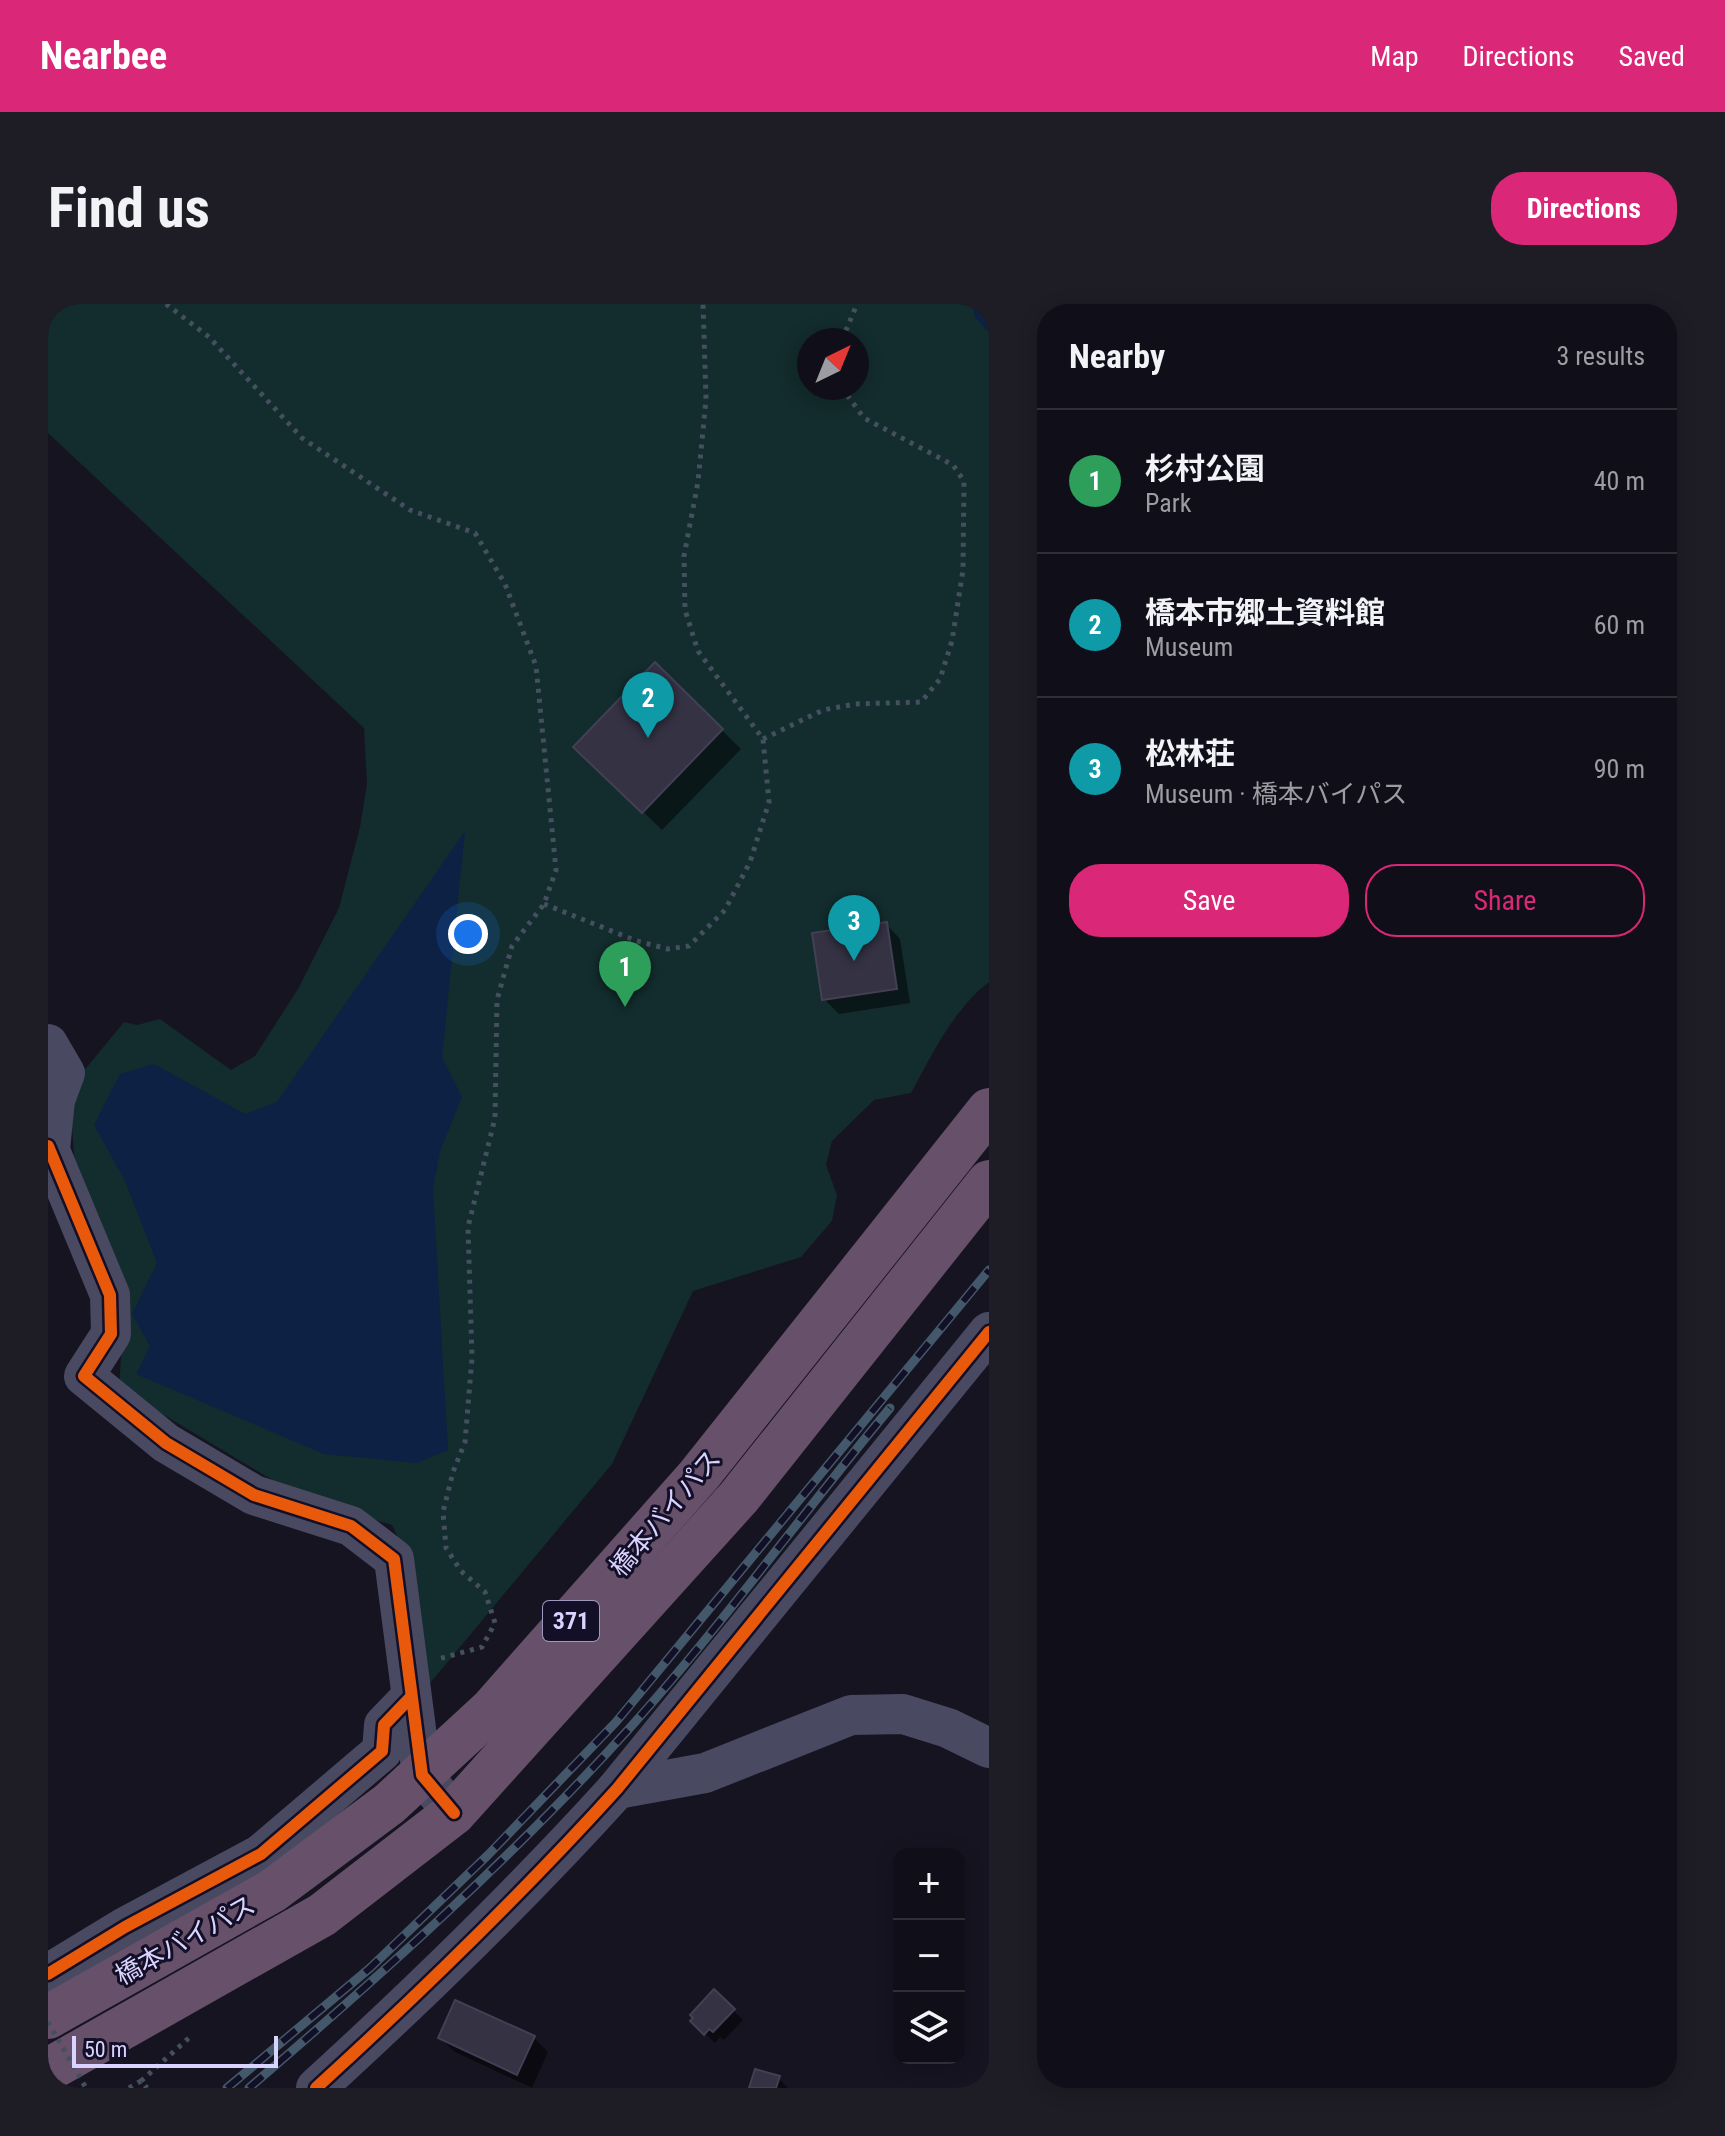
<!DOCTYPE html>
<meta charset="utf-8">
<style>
body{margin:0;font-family:"Roboto Condensed","Noto Sans JP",sans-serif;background:#1e1d26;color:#f1f3f6}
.controls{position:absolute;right:24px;bottom:24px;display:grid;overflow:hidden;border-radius:16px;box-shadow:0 4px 20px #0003}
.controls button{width:72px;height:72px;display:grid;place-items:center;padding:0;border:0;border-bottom:2px solid #302f38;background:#100f19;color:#f1f3f6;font:40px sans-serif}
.compass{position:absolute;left:749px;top:24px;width:72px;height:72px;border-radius:50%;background:#100f19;box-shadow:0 4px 20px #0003;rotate:43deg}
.scale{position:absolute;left:24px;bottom:20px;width:206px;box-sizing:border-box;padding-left:8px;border:4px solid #d9d4ff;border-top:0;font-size:22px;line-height:28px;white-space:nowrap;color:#d9d4ff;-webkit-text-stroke:6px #130f26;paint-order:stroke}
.you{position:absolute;left:420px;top:630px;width:28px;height:28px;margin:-20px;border:6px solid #fff;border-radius:50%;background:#1a73e8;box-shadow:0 0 0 12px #1a73e833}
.badge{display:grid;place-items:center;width:52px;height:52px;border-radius:50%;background:#db2777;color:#fff;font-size:26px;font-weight:700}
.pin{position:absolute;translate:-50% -66px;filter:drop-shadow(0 2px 4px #0008)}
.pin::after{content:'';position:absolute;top:42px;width:28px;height:24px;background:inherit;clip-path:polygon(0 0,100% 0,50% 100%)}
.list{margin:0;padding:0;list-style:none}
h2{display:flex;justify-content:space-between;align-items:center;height:104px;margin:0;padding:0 32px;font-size:34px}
h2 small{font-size:26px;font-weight:400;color:#9c9ca2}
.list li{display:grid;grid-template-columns:52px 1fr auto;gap:24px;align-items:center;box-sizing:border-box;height:144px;padding:0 32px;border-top:2px solid #302f38}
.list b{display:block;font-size:30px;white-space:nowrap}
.list p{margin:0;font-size:26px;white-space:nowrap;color:#9c9ca2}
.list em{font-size:26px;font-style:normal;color:#9c9ca2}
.actions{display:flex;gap:16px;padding:24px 32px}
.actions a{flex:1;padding:18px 0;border:2px solid #db2777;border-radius:32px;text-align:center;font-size:28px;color:#db2777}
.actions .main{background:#db2777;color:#fff}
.icon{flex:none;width:44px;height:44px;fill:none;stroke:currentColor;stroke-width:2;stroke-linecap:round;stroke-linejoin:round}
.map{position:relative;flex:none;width:941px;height:1784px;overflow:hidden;border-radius:32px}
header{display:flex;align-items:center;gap:48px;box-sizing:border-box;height:112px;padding:0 40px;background:#db2777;color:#fff}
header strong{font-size:38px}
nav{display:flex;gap:44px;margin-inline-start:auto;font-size:28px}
.intro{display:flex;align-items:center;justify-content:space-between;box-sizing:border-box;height:192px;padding:0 48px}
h1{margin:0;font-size:56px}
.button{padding:20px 36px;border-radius:32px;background:#db2777;color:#fff;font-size:28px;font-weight:700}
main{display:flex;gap:48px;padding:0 48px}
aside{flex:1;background:#100f19;border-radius:32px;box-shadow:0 4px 20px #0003}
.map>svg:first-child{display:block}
.green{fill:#132c2d;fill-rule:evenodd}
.water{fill:#0d2144}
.shadow{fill:#0007}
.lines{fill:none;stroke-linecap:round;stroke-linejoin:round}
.stream{stroke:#0d2144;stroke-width:8}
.building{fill:#343243;stroke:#433f54;stroke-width:2}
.path{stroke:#44505f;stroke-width:5;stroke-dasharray:4 6;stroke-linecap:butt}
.minor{stroke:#4a4962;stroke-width:40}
.highway{stroke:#67516a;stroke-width:44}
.rail-casing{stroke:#43596b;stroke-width:9}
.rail{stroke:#130f26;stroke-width:6;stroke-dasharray:18;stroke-linecap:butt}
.path-bridge{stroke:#44505f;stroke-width:5;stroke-dasharray:4 6;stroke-linecap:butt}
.cycleway-casing{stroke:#130f26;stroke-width:17}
.cycleway{stroke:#e8590c;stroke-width:12}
.labels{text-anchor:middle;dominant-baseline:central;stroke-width:6;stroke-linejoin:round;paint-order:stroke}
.shield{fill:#130f26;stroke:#9e99be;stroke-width:2}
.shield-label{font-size:24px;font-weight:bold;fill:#d9d4ff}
.street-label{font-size:26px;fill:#d9d4ff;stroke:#130f26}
</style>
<header>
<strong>Nearbee</strong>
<nav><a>Map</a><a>Directions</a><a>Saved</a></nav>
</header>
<div class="intro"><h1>Find us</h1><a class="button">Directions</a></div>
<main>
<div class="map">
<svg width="941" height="1784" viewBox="0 0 941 1784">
<rect width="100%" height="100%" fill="#161421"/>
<!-- green -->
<path class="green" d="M0,0H941V678C905,706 885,749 863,789L826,796L784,837L778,861L789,891L784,917L753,953L645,987L564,1160L373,1390L368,1271L344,1221L294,1206L226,1177L71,1084L77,993L28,876L23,810L25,780L76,718L89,721L112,715L183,766L207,752L250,685L291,604L312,523L319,480L316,424L0,129ZM761,36H809V84H761Z"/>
<!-- water -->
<path class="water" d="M417,527L394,753L414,793L392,847L385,885L400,1146L369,1159L276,1150L88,1070L102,1042L84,1010L109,959L77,877L46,821L72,770L106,760L197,810L229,798Z"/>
<!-- shadow -->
<g class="shadow">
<path d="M607,361L693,445L614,526L528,443Z"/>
<path d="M838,620L852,635L862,699L791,710L776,695Z"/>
<path d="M666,1688L695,1716L676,1736L672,1733L667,1739L644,1717Z"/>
<path d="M392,1734H486L500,1748L484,1784L407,1748Z"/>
<path d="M730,1774L740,1784H703Z"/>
</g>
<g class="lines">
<!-- stream -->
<path class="stream" d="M929,0L930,10L941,23"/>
</g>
<!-- building -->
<g class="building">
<path d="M607,358L675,425L594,509L525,443Z"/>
<path d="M839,618L849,685L774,696L764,629Z"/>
<path d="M666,1685L687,1705L665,1728L661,1725L656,1731L642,1717L645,1714L642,1711Z"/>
<path d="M407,1696L487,1732L469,1771L390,1734Z"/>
<path d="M707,1765L732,1772L728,1784H701Z"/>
</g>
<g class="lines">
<!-- path -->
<g class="path">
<path d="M118,0L161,33L254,134L362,206L427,229L457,280L488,362L508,566L496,600L464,642L449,696L447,814L420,923L424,1054L417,1138L405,1168L395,1208L398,1244L413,1267L437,1288L447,1319L434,1343L390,1355"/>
<path d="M794,36L809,0"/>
<path d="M715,435L775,406L807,400L873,398L892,375L904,337L915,266L916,177L905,161L816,114L794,84"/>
<path d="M496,600L589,637L620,645L641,642L677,606L702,558L721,498L715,435L650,347L637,306L636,252L650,178L658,95L655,0"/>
<path d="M93,1777L142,1733"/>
<path d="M81,1784L93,1777L99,1784"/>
</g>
<!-- minor -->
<g class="minor">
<path d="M0,740L17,769L7,796L2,845"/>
<path d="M0,842L62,991L63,1030L36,1072L118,1139L206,1191L303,1222L346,1255L374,1471L406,1509"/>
<path d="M569,1485L657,1469L803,1411L855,1410L900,1424L941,1444"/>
<path d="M0,1670L77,1623L213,1550L334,1447L336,1421L362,1394"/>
<path d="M268,1784C372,1689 474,1590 569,1485L941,1028"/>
</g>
<!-- highway -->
<g class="highway">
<path d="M0,1713L224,1587L341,1500L443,1406L651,1171L941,806"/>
<path d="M0,1766L274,1611L406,1509L691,1193L941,878"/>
</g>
<!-- rail casing -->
<g class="rail-casing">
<g id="rail">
<path d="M179,1784L322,1664L440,1551L568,1418L941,966"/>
<path d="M201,1784C333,1671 462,1556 579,1427C672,1324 753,1211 842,1104"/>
</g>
</g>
<!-- rail -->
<use href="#rail" class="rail"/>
<!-- path-bridge -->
<path class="path-bridge" d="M0,1718L38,1784"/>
<!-- cycleway casing -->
<g class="cycleway-casing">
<g id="cycleway">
<path d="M0,842L62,991L63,1030L36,1072L118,1139L206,1191L303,1222L346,1255L374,1471L406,1509"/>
<path d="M0,1670L77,1623L213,1550L334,1447L336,1421L362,1394"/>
<path d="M268,1784C372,1689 474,1590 569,1485L941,1028"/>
</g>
</g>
<!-- cycleway -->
<use href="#cycleway" class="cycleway"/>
</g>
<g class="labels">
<!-- shield labels -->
<rect class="shield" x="495" y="1297" width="56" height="40" rx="6"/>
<g class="shield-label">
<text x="523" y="1317">371</text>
</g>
<!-- street labels -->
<g class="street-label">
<text transform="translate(617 1209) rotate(-50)">橋本バイパス</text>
<text transform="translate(137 1636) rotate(-29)">橋本バイパス</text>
</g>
</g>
</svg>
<div class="controls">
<button>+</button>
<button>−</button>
<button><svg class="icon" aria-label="layers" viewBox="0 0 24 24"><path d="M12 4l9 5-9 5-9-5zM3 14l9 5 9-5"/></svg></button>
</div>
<svg class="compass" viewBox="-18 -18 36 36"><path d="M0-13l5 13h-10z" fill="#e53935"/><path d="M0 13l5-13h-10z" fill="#9c9ca2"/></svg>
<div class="scale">50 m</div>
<div class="you"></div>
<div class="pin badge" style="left:577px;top:703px;background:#2e9e5b">1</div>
<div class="pin badge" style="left:600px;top:434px;background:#0f9aa8">2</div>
<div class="pin badge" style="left:806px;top:657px;background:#0f9aa8">3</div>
</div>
<aside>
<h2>Nearby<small>3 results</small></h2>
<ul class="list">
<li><span class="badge" style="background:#2e9e5b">1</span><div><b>杉村公園</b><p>Park</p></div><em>40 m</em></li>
<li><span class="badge" style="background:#0f9aa8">2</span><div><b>橋本市郷土資料館</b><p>Museum</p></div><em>60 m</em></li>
<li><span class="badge" style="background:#0f9aa8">3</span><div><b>松林荘</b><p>Museum · 橋本バイパス</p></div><em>90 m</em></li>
</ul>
<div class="actions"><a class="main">Save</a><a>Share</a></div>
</aside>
</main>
